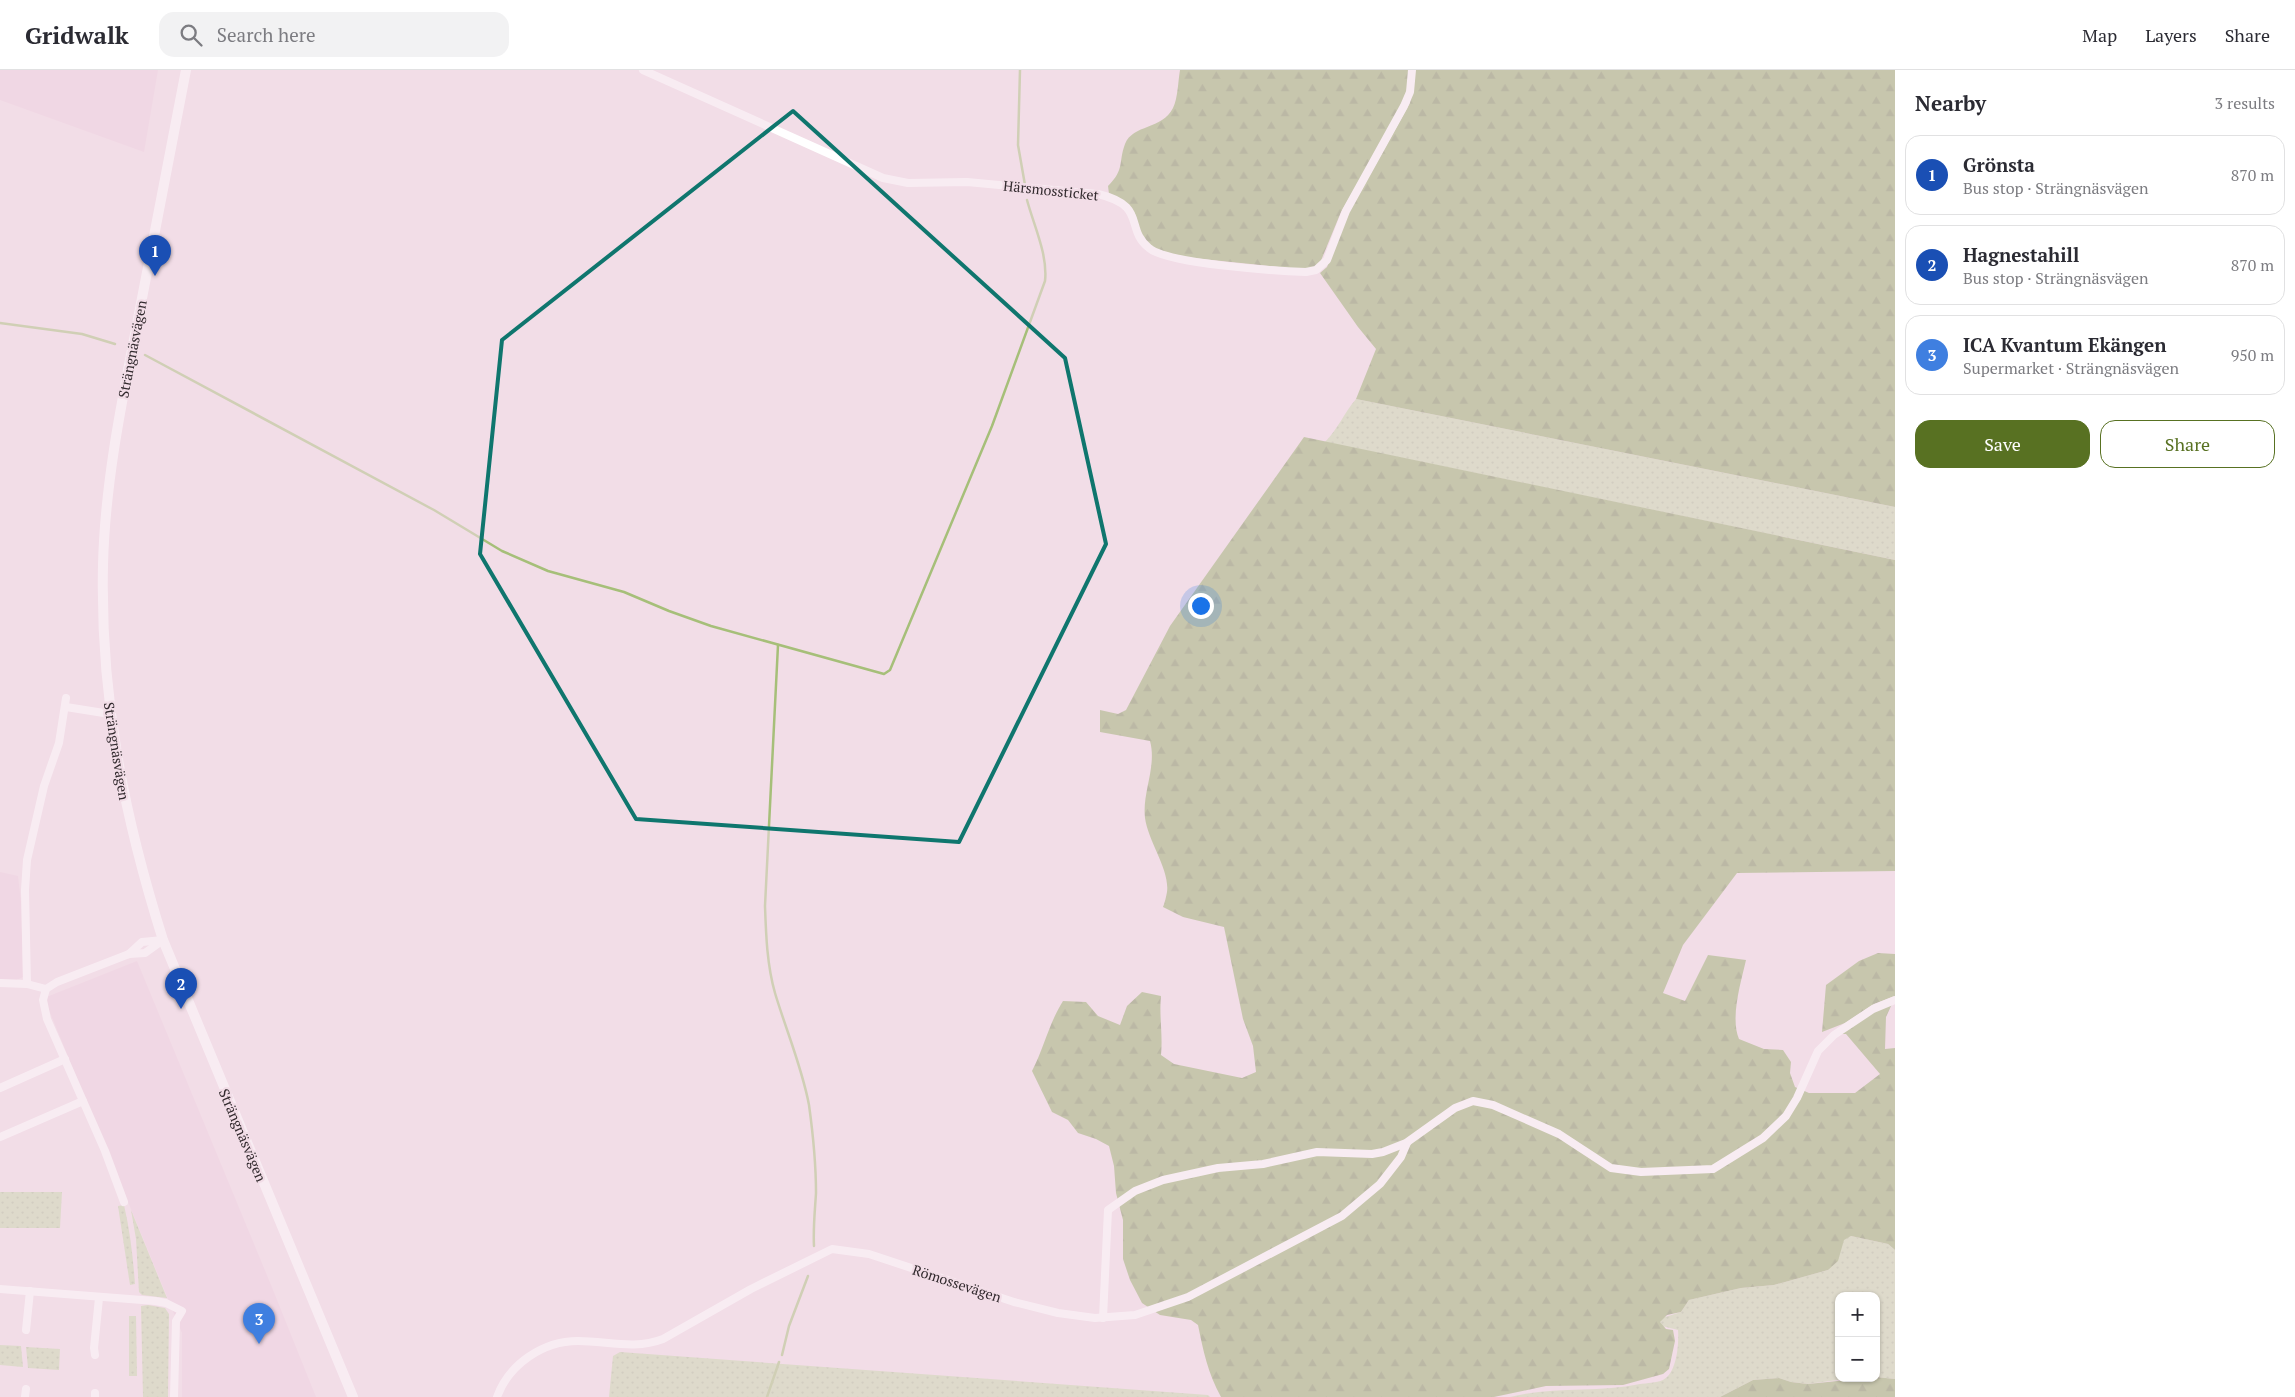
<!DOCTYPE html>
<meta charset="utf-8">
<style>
body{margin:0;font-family:"PT Serif",serif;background:#f2f2f3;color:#2b2b33}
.controls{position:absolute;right:15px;bottom:15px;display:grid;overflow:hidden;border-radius:10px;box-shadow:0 1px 4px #0004}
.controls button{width:45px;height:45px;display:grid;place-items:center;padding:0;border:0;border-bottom:1px solid #e1e1e2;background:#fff;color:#2b2b33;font:25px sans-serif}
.you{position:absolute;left:1200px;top:535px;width:18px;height:18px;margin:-12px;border:4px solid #fff;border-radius:50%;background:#1a73e8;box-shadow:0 0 0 8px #1a73e833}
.badge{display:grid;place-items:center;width:32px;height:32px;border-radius:50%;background:#587122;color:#fff;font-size:16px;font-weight:700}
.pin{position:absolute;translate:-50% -41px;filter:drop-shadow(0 1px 2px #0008)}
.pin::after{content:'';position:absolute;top:26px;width:18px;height:15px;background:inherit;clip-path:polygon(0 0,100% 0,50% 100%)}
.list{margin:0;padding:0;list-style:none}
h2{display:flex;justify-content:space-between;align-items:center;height:65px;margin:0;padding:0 20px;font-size:21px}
h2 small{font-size:16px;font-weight:400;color:#7c7c81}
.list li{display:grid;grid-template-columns:32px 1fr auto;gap:15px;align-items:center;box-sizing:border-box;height:80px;margin:0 10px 10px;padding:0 10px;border:1px solid #e1e1e2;border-radius:15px}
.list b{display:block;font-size:19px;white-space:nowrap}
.list p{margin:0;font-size:16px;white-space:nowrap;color:#7c7c81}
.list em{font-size:16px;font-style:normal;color:#7c7c81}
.actions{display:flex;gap:10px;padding:15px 20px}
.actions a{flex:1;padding:11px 0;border:1px solid #587122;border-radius:15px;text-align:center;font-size:18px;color:#587122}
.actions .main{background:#587122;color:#fff}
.icon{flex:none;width:28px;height:28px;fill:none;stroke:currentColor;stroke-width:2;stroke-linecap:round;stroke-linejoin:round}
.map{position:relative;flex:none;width:1895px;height:1327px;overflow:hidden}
header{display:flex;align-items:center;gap:30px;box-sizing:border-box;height:70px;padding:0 25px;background:#fff;border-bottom:1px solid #e1e1e2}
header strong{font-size:24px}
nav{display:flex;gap:28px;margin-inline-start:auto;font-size:18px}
.search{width:350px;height:45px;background:#f2f2f3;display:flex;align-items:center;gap:12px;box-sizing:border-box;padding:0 18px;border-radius:15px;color:#7c7c81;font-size:19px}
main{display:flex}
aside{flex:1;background:#fff}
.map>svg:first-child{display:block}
.built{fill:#eed1df}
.grass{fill:url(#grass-dots)}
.forest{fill:url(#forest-firs)}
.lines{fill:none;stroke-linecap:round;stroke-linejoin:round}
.stream{stroke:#a6bf79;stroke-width:2.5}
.minor{stroke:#fff;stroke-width:8}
.major{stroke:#fff;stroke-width:10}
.marked{fill:none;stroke:#0f766e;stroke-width:4;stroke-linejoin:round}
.labels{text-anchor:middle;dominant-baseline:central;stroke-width:4.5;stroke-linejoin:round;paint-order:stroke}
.street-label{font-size:14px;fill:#322a2e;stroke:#f2dde7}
</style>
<header>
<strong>Gridwalk</strong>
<div class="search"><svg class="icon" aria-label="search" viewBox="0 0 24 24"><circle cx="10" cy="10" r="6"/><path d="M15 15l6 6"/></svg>Search here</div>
<nav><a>Map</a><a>Layers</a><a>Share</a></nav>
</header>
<main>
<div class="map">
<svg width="1895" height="1327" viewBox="0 0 1895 1327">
<defs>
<pattern id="grass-dots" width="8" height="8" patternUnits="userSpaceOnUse" patternTransform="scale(1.25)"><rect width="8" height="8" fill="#c6d8a9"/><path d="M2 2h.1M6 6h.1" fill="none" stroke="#abba92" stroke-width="1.8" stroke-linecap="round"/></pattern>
<pattern id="forest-firs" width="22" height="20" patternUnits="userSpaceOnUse" patternTransform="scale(1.25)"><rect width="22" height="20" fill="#93ac67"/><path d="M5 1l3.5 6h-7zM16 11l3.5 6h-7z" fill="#798c55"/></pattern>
</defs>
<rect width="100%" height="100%" fill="#f2dde7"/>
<!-- built -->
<g class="built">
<path d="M0,0H158L144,82L0,30Z"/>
<path d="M0,802L18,806L21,832L23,907L14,911L0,909Z"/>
<path d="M137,891L271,1215L316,1327H182V1263L44,928Z"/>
</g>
<!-- grass -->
<g class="grass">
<path d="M1356,329L1895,437V490L1325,372C1338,359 1344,343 1356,329Z"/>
<path d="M0,1122H62L60,1158H0Z"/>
<path d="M124,1135C130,1161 133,1187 135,1214L130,1215L118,1136Z"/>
<path d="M131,1140L167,1228L142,1225L139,1222L136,1169Z"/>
<path d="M1851,1166L1888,1174L1895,1180V1309L1876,1307V1226H1839V1308H1853L1808,1314L1791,1312L1779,1308L1753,1310L1720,1327H1510C1553,1316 1597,1323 1640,1314C1647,1313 1656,1313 1663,1310C1677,1303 1679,1274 1678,1260L1662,1256L1660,1252L1662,1248L1681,1242L1689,1230L1741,1218L1774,1215L1828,1200L1844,1169Z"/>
<path d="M148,1235L165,1238L169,1244L168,1327H143L141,1236Z"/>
<path d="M129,1246H136L137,1306H129Z"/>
<path d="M0,1275L21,1276L23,1297L0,1295Z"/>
<path d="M26,1277L60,1279L59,1300L28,1298Z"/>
<path d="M620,1282L1208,1325L1210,1327H609L613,1286Z"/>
</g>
<!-- forest -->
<g class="forest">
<path d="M1180,0H1410L1405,31L1341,142L1320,193L1317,197L1307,200L1164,185L1143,170L1135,144L1132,139L1109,124L1108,116C1125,99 1118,93 1125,74C1133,54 1162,60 1173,38C1178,28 1178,11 1180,0Z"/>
<path d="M1414,0H1895V437L1356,329L1376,279L1358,257L1320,203L1327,197L1348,144L1410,33Z"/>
<path d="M1304,367L1895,490V801L1737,803L1683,875L1663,923L1685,931L1708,885L1746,890C1741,912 1730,948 1739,969L1764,979L1783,980L1791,992L1790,1003L1795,1017L1809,1023H1855L1880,1004L1846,964H1841L1876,939L1892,934L1886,947L1885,979L1895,978V1180L1888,1174L1851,1166L1844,1170L1838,1191L1828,1200L1774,1215L1741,1218L1689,1230L1681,1242L1667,1245L1660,1252L1666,1259L1673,1260L1675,1271L1669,1299L1663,1304L1623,1315L1546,1316L1494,1327H1221C1208,1304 1203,1280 1198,1255L1191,1250L1160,1245L1142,1233L1130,1210L1123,1189V1150L1116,1123L1114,1096L1109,1076L1096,1069L1078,1063L1068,1050L1052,1042L1032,1001C1044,978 1049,953 1063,931L1086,932L1098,946L1120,955L1127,936L1142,922L1161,926C1159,946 1163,965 1161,985L1174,994L1242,1008L1256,1002L1253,976L1243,949L1224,857L1183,847L1163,837C1165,832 1166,827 1167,822C1170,800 1148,771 1145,748C1142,722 1157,697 1150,671L1100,662V640L1118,644L1126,640L1170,556Z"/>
<path d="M1878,883L1895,884V926L1874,934L1845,953L1822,962L1826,915L1859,891Z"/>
<path d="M1876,1307L1895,1309V1327H1720L1753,1310L1779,1308L1791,1312L1808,1314Z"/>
</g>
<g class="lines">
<!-- stream -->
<g class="stream">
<path d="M1020,0L1018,75L1025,115"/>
<path d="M0,253L82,264L115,274"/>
<path d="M145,285L434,440L502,481L548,501L624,522L669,541L711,556L884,604L890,600L992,356L1045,211C1048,185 1034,156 1027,130"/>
<path d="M778,575L765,836C766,865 767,895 775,923C786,960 802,997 809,1035C813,1064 816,1094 816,1123C815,1140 813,1158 814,1176"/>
<path d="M782,1285L789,1256L808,1206"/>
<path d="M767,1327L779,1292"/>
</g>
<!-- minor -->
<g class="minor">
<path d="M643,0L883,108L908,113L967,112L1098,124C1148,136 1124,158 1149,178C1167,194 1278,201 1306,202L1316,200L1327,190L1346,141L1404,36L1410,22L1412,0"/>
<path d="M66,637L110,644"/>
<path d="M129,884L142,872L163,870"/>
<path d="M0,913L27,914L46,919"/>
<path d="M27,914L25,820L27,790L44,716L59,673L66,628"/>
<path d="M0,1018L65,989"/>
<path d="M0,1067L83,1031"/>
<path d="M124,1132L105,1081L47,949L43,930L46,919L57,912L129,884L145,883L163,870"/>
<path d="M0,1219L155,1231L166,1233L182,1241L176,1251L174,1327"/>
<path d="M1103,1248L1108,1140L1135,1121L1163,1110L1218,1098L1263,1094L1317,1082L1372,1084L1383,1082L1406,1073L1455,1038L1473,1031L1493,1035L1559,1064L1611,1098L1641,1102L1713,1099L1763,1068L1786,1046L1797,1028L1818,981L1834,965L1873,939L1895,930"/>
<path d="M26,1260L30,1221"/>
<path d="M95,1285L94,1278L99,1228"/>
<path d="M25,1327L26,1319"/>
<path d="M95,1327V1323"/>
<path d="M497,1327C509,1294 543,1271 578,1271C608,1271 634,1280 663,1269L751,1219L832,1179L869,1184L1014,1232L1058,1243L1095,1248L1135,1245L1188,1227L1342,1146L1380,1114L1401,1087L1407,1073"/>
</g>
<!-- major -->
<path class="major" d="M186,0C170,83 154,166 138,249C122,330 105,412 103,495C100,627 124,746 163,870L353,1327"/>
</g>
<!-- marked area -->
<path d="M0 0H1895V1327H0ZM793,41L1065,288L1106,474L959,772L636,749L480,484L502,270Z" fill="#f2dde7" fill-opacity=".55" fill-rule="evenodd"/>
<path class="marked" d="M793,41L1065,288L1106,474L959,772L636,749L480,484L502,270Z"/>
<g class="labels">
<!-- street labels -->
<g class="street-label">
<text transform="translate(1051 120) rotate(6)">Härsmossticket</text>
<text transform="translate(132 279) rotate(-79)">Strängnäsvägen</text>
<text transform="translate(117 681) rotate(81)">Strängnäsvägen</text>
<text transform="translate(243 1065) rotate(67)">Strängnäsvägen</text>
<text transform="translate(957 1213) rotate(18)">Römossevägen</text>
</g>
</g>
</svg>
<div class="controls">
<button>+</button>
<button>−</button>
</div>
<div class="you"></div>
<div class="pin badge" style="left:155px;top:206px;background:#1a4fb4">1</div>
<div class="pin badge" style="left:181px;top:939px;background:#1a4fb4">2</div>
<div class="pin badge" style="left:259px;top:1274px;background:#3f7fe0">3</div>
</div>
<aside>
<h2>Nearby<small>3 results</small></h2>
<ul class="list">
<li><span class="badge" style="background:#1a4fb4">1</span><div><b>Grönsta</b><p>Bus stop · Strängnäsvägen</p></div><em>870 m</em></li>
<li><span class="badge" style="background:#1a4fb4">2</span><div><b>Hagnestahill</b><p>Bus stop · Strängnäsvägen</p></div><em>870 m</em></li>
<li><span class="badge" style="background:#3f7fe0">3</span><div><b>ICA Kvantum Ekängen</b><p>Supermarket · Strängnäsvägen</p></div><em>950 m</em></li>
</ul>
<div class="actions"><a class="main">Save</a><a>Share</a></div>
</aside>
</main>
